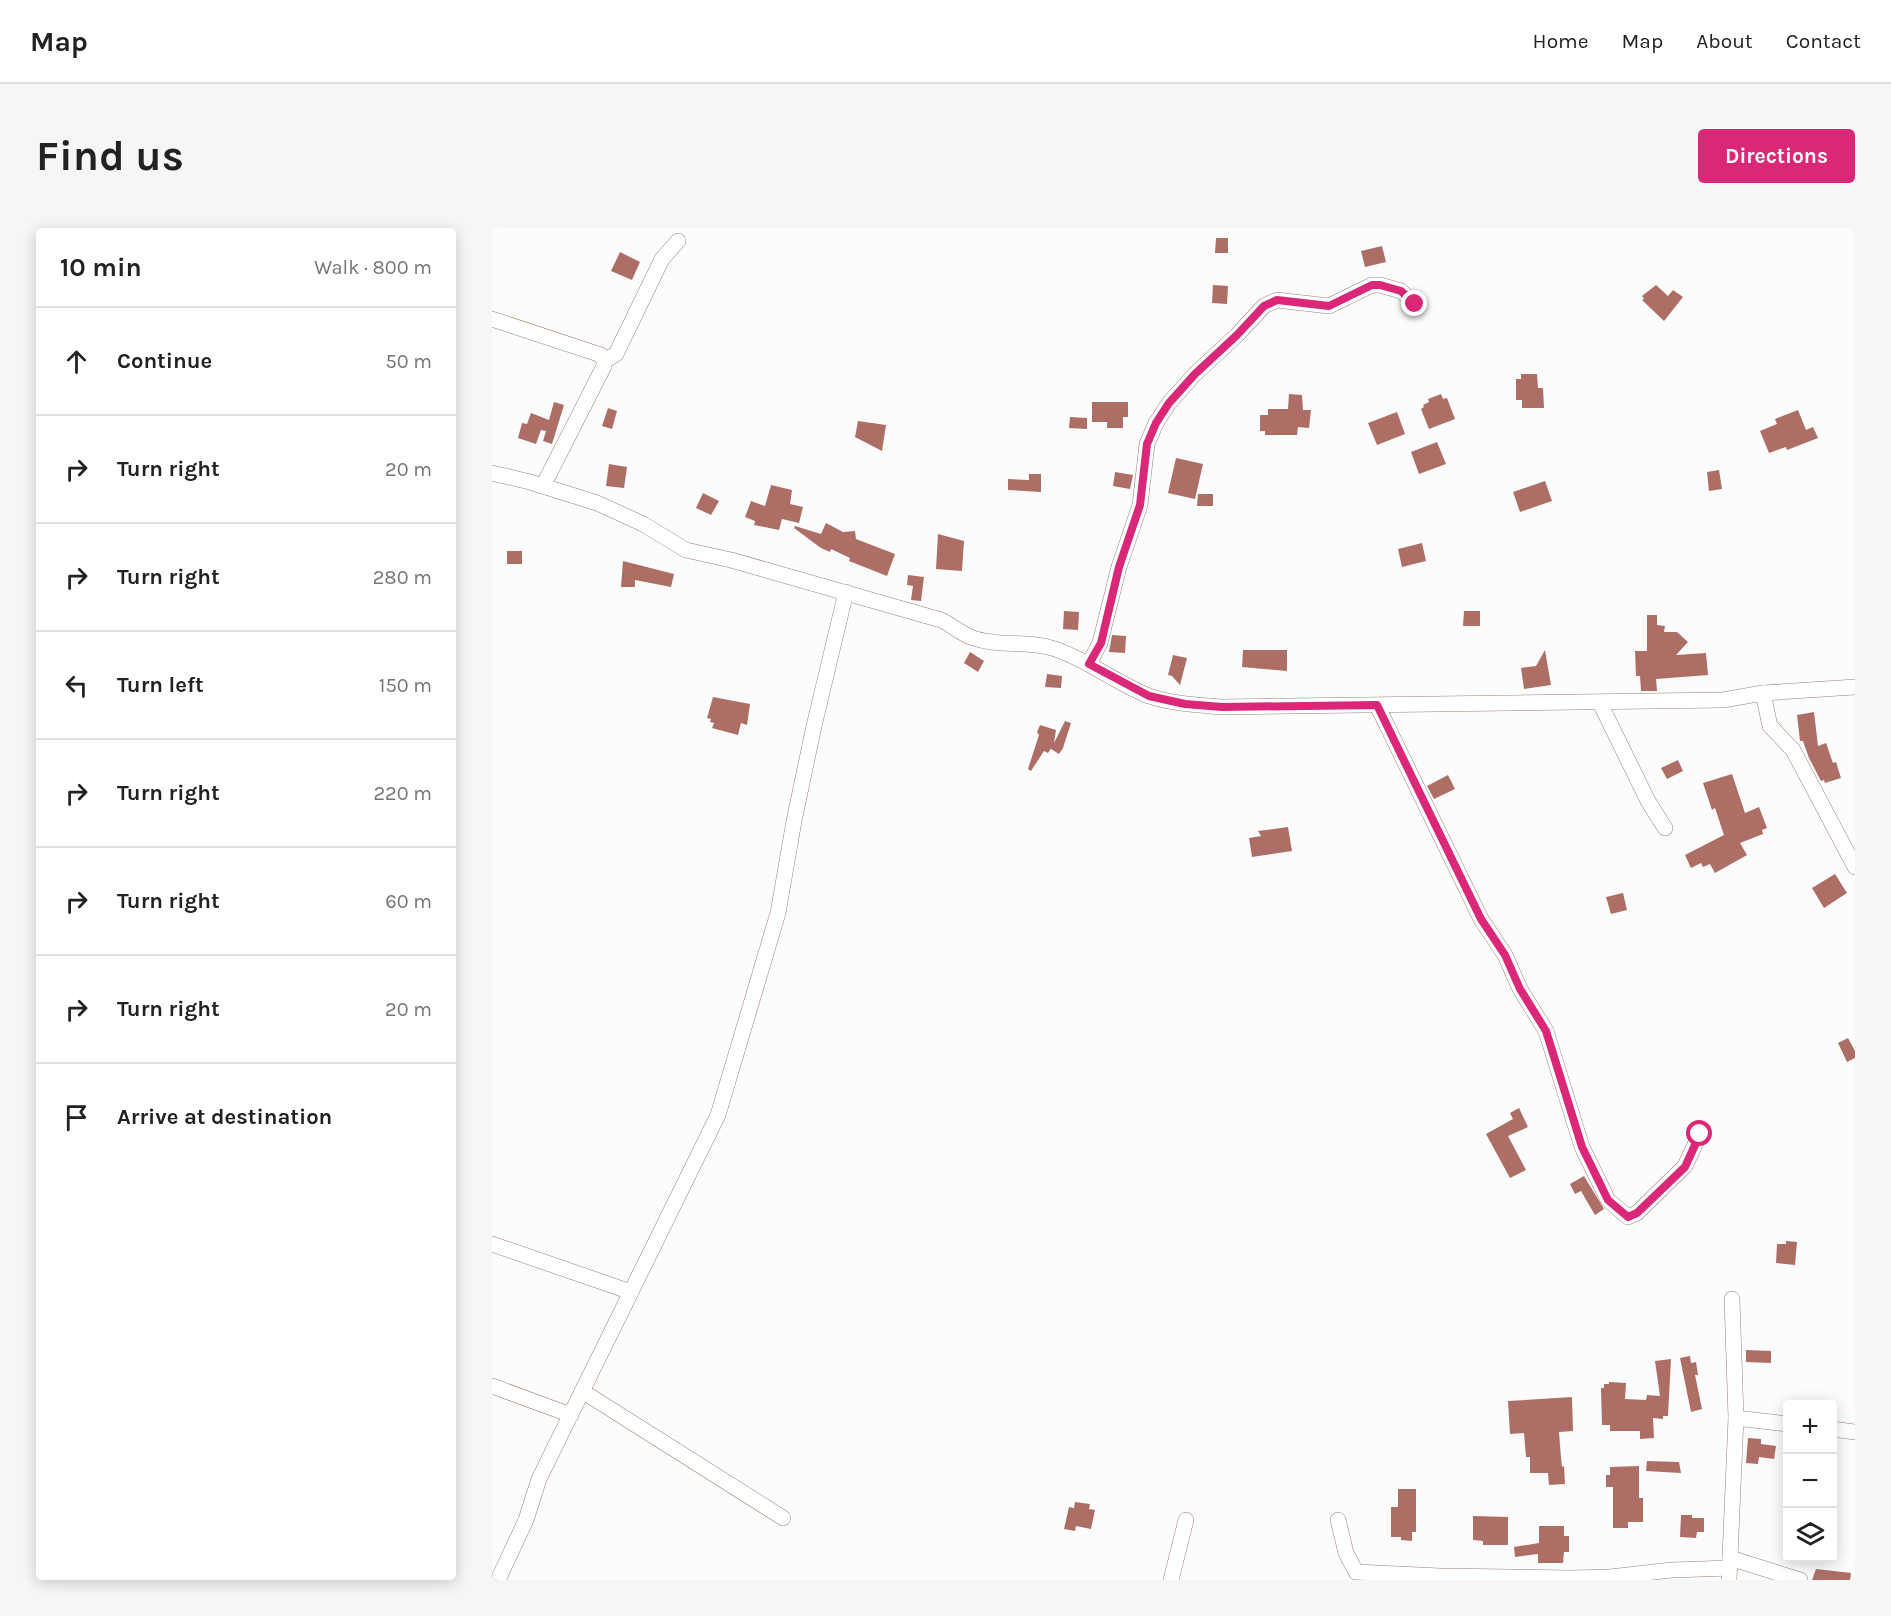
<!DOCTYPE html>
<meta charset="utf-8">
<style>
body{margin:0;font-family:Karla,sans-serif;background:#f6f6f6;color:#222}
.controls{position:absolute;right:18px;bottom:18px;display:grid;overflow:hidden;border-radius:6px;box-shadow:0 3px 15px #0003}
.controls button{width:54px;height:54px;display:grid;place-items:center;padding:0;border:0;border-bottom:2px solid #e0e0e0;background:#fff;color:#222;font:30px sans-serif}
.stop{position:absolute;width:18px;height:18px;margin:-14px;border:4px solid #db2777;border-radius:50%;background:#fff}
.stop.end{background:#db2777;border-color:#fff;box-shadow:0 2px 6px #0008}
.list{margin:0;padding:0;list-style:none}
h2{display:flex;justify-content:space-between;align-items:center;height:78px;margin:0;padding:0 24px;font-size:26px}
h2 small{font-size:20px;font-weight:400;color:#767676}
.list li{display:grid;grid-template-columns:39px 1fr auto;gap:18px;align-items:center;box-sizing:border-box;height:108px;padding:0 24px;border-top:2px solid #e0e0e0}
.list b{display:block;font-size:22px;white-space:nowrap}
.list em{font-size:20px;font-style:normal;color:#767676}
.icon{flex:none;width:33px;height:33px;fill:none;stroke:currentColor;stroke-width:2;stroke-linecap:round;stroke-linejoin:round}
.map{position:relative;flex:none;width:1363px;height:1352px;overflow:hidden;border-radius:6px}
header{display:flex;align-items:center;gap:36px;box-sizing:border-box;height:84px;padding:0 30px;background:#fff;border-bottom:2px solid #e0e0e0}
header strong{font-size:28px}
nav{display:flex;gap:33px;margin-inline-start:auto;font-size:21px}
.intro{display:flex;align-items:center;justify-content:space-between;box-sizing:border-box;height:144px;padding:0 36px}
h1{margin:0;font-size:42px}
.button{padding:15px 27px;border-radius:6px;background:#db2777;color:#fff;font-size:21px;font-weight:700}
main{display:flex;gap:36px;padding:0 36px}
aside{flex:1;background:#fff;border-radius:6px;box-shadow:0 3px 15px #0003}
.map>svg:first-child{display:block}
.building{fill:#ad6e66}
.lines{fill:none;stroke-linecap:round;stroke-linejoin:round}
.minor-casing{stroke:#9c7f6f;stroke-width:16}
.minor{stroke:#fff;stroke-width:15}
.route{stroke:#db2777;stroke-width:8}
</style>
<header>
<strong>Map</strong>
<nav><a>Home</a><a>Map</a><a>About</a><a>Contact</a></nav>
</header>
<div class="intro"><h1>Find us</h1><a class="button">Directions</a></div>
<main>
<aside>
<h2>10 min<small>Walk · 800 m</small></h2>
<ul class="list">
<li><svg class="icon" aria-label="ahead" viewBox="0 0 24 24"><path d="M12 20V5M6 11l6-6 6 6"/></svg><div><b>Continue</b></div><em>50 m</em></li>
<li><svg class="icon" aria-label="right" viewBox="0 0 24 24"><path d="M7 20v-9h11M14 6l5 5-5 5"/></svg><div><b>Turn right</b></div><em>20 m</em></li>
<li><svg class="icon" aria-label="right" viewBox="0 0 24 24"><path d="M7 20v-9h11M14 6l5 5-5 5"/></svg><div><b>Turn right</b></div><em>280 m</em></li>
<li><svg class="icon" aria-label="left" viewBox="0 0 24 24"><path d="M17 20v-9H6M10 6l-5 5 5 5"/></svg><div><b>Turn left</b></div><em>150 m</em></li>
<li><svg class="icon" aria-label="right" viewBox="0 0 24 24"><path d="M7 20v-9h11M14 6l5 5-5 5"/></svg><div><b>Turn right</b></div><em>220 m</em></li>
<li><svg class="icon" aria-label="right" viewBox="0 0 24 24"><path d="M7 20v-9h11M14 6l5 5-5 5"/></svg><div><b>Turn right</b></div><em>60 m</em></li>
<li><svg class="icon" aria-label="right" viewBox="0 0 24 24"><path d="M7 20v-9h11M14 6l5 5-5 5"/></svg><div><b>Turn right</b></div><em>20 m</em></li>
<li><svg class="icon" aria-label="arrive" viewBox="0 0 24 24"><path d="M6 21V4h12l-3 4 3 4H6"/></svg><div><b>Arrive at destination</b></div></li>
</ul>
</aside>
<div class="map">
<svg width="1363" height="1352" viewBox="0 0 1363 1352">
<rect width="100%" height="100%" fill="#fcfcfc"/>
<!-- building -->
<g class="building">
<path d="M724,10H736V25H723Z"/>
<path d="M890,18L894,34L873,39L869,23Z"/>
<path d="M128,24L148,34L140,52L119,43Z"/>
<path d="M721,57L736,58L735,76L720,75Z"/>
<path d="M1164,57L1176,68L1181,62L1191,69L1172,93L1150,72L1152,71L1150,68Z"/>
<path d="M1029,146H1045L1046,160H1051L1052,180H1030V172H1024V151H1029Z"/>
<path d="M797,166L810,167L811,182H819L817,200L806,199L805,207H773V203H768V187H776V181H796Z"/>
<path d="M949,166L951,171L955,170L963,191L937,201L929,181L932,179L931,177L937,174L936,171Z"/>
<path d="M62,174L72,177L60,216L51,213L54,203L49,202L44,216L26,210L30,195L35,196L39,185L57,192Z"/>
<path d="M600,174H636V189H631V200H615V194H600Z"/>
<path d="M116,180L125,183L120,201L110,198Z"/>
<path d="M1306,182L1314,202L1321,199L1326,210L1295,222L1294,219L1277,225L1268,203L1285,196L1283,191Z"/>
<path d="M905,184L913,206L885,217L876,195Z"/>
<path d="M578,189L595,190V201L577,200Z"/>
<path d="M366,193L394,197L390,223L363,209Z"/>
<path d="M945,214L954,236L927,246L919,224Z"/>
<path d="M684,230L711,236L703,271L676,265Z"/>
<path d="M117,236L135,239L132,260L114,258Z"/>
<path d="M1227,242L1230,261L1217,263L1215,244Z"/>
<path d="M623,244L641,247L638,261L621,258Z"/>
<path d="M537,246H549V264L516,262V251L537,252Z"/>
<path d="M1053,253L1060,273L1028,284L1021,264Z"/>
<path d="M279,257L300,262L298,276L311,279L307,295L290,291L287,302L262,297L263,293L253,289L259,273L273,278Z"/>
<path d="M211,265L227,273L219,287L204,280Z"/>
<path d="M706,266H721V278H705Z"/>
<path d="M334,295L351,304L363,303L364,311L403,326L395,348L357,333L358,330L339,321L338,324L329,320L302,300L303,298L329,306Z"/>
<path d="M446,306L472,313L470,343L444,341Z"/>
<path d="M930,315L934,333L910,339L906,321Z"/>
<rect x="15" y="323" width="15" height="13"/>
<path d="M131,333L182,346L179,359L143,352V359H129Z"/>
<path d="M416,347L432,349L429,373L419,372L421,358L415,357Z"/>
<path d="M572,383L587,384L586,402L571,401Z"/>
<path d="M972,383H988V398H971Z"/>
<path d="M1155,387H1165V397L1173,398L1172,404H1185L1196,414L1184,427L1214,425L1216,447L1164,451L1165,463H1149L1148,448H1144L1143,423H1155Z"/>
<path d="M620,407L634,408L633,425L617,424Z"/>
<path d="M751,422H795V443L750,439Z"/>
<path d="M1053,422L1059,457L1032,461L1029,440L1044,438Z"/>
<path d="M478,424L492,433L486,444L472,435Z"/>
<path d="M681,427L695,430L688,457L680,448L676,447Z"/>
<path d="M555,446L570,448L569,460L553,459Z"/>
<path d="M221,469L258,476L255,497L249,495L246,507L220,500L222,495L218,494L219,491L215,490Z"/>
<path d="M1322,484L1326,518L1334,515L1341,535L1344,534L1349,550L1333,555L1332,552L1329,553L1317,530L1311,513H1308L1305,487Z"/>
<path d="M573,493L579,495L571,520L567,526L559,521L560,519L556,525L552,523L539,543L536,541L547,507L545,504L548,497L564,502L562,515Z"/>
<path d="M1186,532L1191,543L1175,551L1169,540Z"/>
<path d="M1240,546L1253,585L1267,579L1275,600L1270,602L1271,606L1248,615L1255,627L1223,645L1218,636L1211,639L1209,635L1199,640L1193,627L1232,607L1223,580L1220,582L1211,555Z"/>
<path d="M956,547L963,561L942,571L935,558Z"/>
<path d="M796,599L800,623L760,629L757,610L769,608L766,603Z"/>
<path d="M1343,646L1355,665L1332,680L1320,660Z"/>
<path d="M1131,665L1135,682L1119,686L1114,669Z"/>
<path d="M1356,810L1363,823V830L1355,834L1346,815Z"/>
<path d="M1027,880L1036,899L1016,908L1034,942L1018,950L994,906L1021,891L1018,885Z"/>
<path d="M1092,948L1112,981L1103,987L1089,963L1083,966L1078,956Z"/>
<path d="M1294,1013L1305,1014L1303,1037L1284,1035L1285,1016H1294Z"/>
<path d="M1254,1122L1279,1123V1135L1254,1134Z"/>
<path d="M1198,1128L1199,1135L1204,1134L1206,1147H1203L1210,1181L1199,1184L1188,1130Z"/>
<path d="M1179,1131L1176,1188H1171V1191L1161,1190L1162,1210L1148,1211V1203H1118V1197H1110L1109,1160H1112V1156H1117V1154L1134,1155L1133,1171L1154,1172L1155,1167L1168,1168L1163,1133Z"/>
<path d="M1080,1169L1081,1203L1067,1204L1069,1230L1070,1239L1072,1238L1073,1256L1057,1257L1056,1245H1038V1229H1034L1032,1205L1018,1206L1016,1173Z"/>
<path d="M1256,1210L1269,1211V1216L1284,1218L1282,1231L1267,1229L1266,1236L1254,1235Z"/>
<path d="M1155,1233L1187,1234L1189,1245L1154,1243Z"/>
<path d="M1147,1238V1270H1151V1294H1136V1300H1121V1259H1114V1247H1118V1239Z"/>
<path d="M906,1261H924V1304H920V1313L909,1312V1309H899V1279H906Z"/>
<path d="M583,1274L598,1276L597,1281L603,1282L599,1301L584,1298L583,1303L572,1301L577,1279L582,1280Z"/>
<path d="M1189,1287H1200V1290H1212V1304H1205L1204,1310L1188,1309Z"/>
<path d="M981,1288L1016,1289V1317H991V1313L981,1312Z"/>
<path d="M1047,1298H1072V1308H1077V1324H1072L1071,1335H1046V1326L1023,1329L1022,1319L1047,1315Z"/>
<path d="M1324,1341L1359,1345L1358,1352H1320Z"/>
</g>
<g class="lines">
<!-- minor casing -->
<g class="minor-casing">
<g id="minor">
<path d="M0,91L109,127L112,133V138L51,258"/>
<path d="M112,133L124,126L170,31L186,13"/>
<path d="M0,245L38,254L105,275L151,296L194,322L239,332L449,392C460,397 469,406 481,410C507,419 536,412 563,421C596,432 626,456 657,468C681,476 706,477 730,479L1231,472L1271,465"/>
<path d="M597,436L608,415L627,339L648,277L655,216L664,195L677,175L703,146L745,107L772,78L785,72L837,78L880,57H888L909,63L923,76"/>
<path d="M1363,459L1271,465L1278,498L1301,522L1363,639"/>
<path d="M1108,475L1156,573L1173,600"/>
<path d="M885,477L989,691L1013,727L1028,761L1054,803L1090,919L1116,972L1136,989L1145,985L1193,938L1208,906"/>
<path d="M0,1016L139,1064"/>
<path d="M0,1158L79,1187"/>
<path d="M90,1163L291,1290"/>
<path d="M1244,1190L1296,1196"/>
<path d="M1340,1201L1363,1204"/>
<path d="M846,1292L854,1325L864,1344L948,1348L1080,1350L1118,1349L1180,1342L1238,1340"/>
<path d="M1238,1330L1308,1352"/>
<path d="M6,1352L34,1292L47,1251L226,887L286,685L302,593L322,498L354,364"/>
<path d="M679,1352L694,1292"/>
<path d="M1237,1352L1244,1190L1240,1071"/>
</g>
</g>
<!-- minor -->
<use href="#minor" class="minor"/>
</g>
<g class="lines">
<!-- route -->
<path class="route" d="M923,76L909,63L888,57H880L837,78L785,72L772,78L745,107L703,146L677,175L664,195L655,216L648,277L627,339L609,415L597,436L657,468L693,476L730,479L885,477L989,691L1013,727L1028,761L1054,803L1090,919L1116,972L1136,989L1145,985L1193,939L1208,906"/>
</g>
</svg>
<div class="controls">
<button>+</button>
<button>−</button>
<button><svg class="icon" aria-label="layers" viewBox="0 0 24 24"><path d="M12 4l9 5-9 5-9-5zM3 14l9 5 9-5"/></svg></button>
</div>
<div class="stop" style="left:1208px;top:906px"></div>
<div class="stop end" style="left:923px;top:76px"></div>
</div>
</main>
